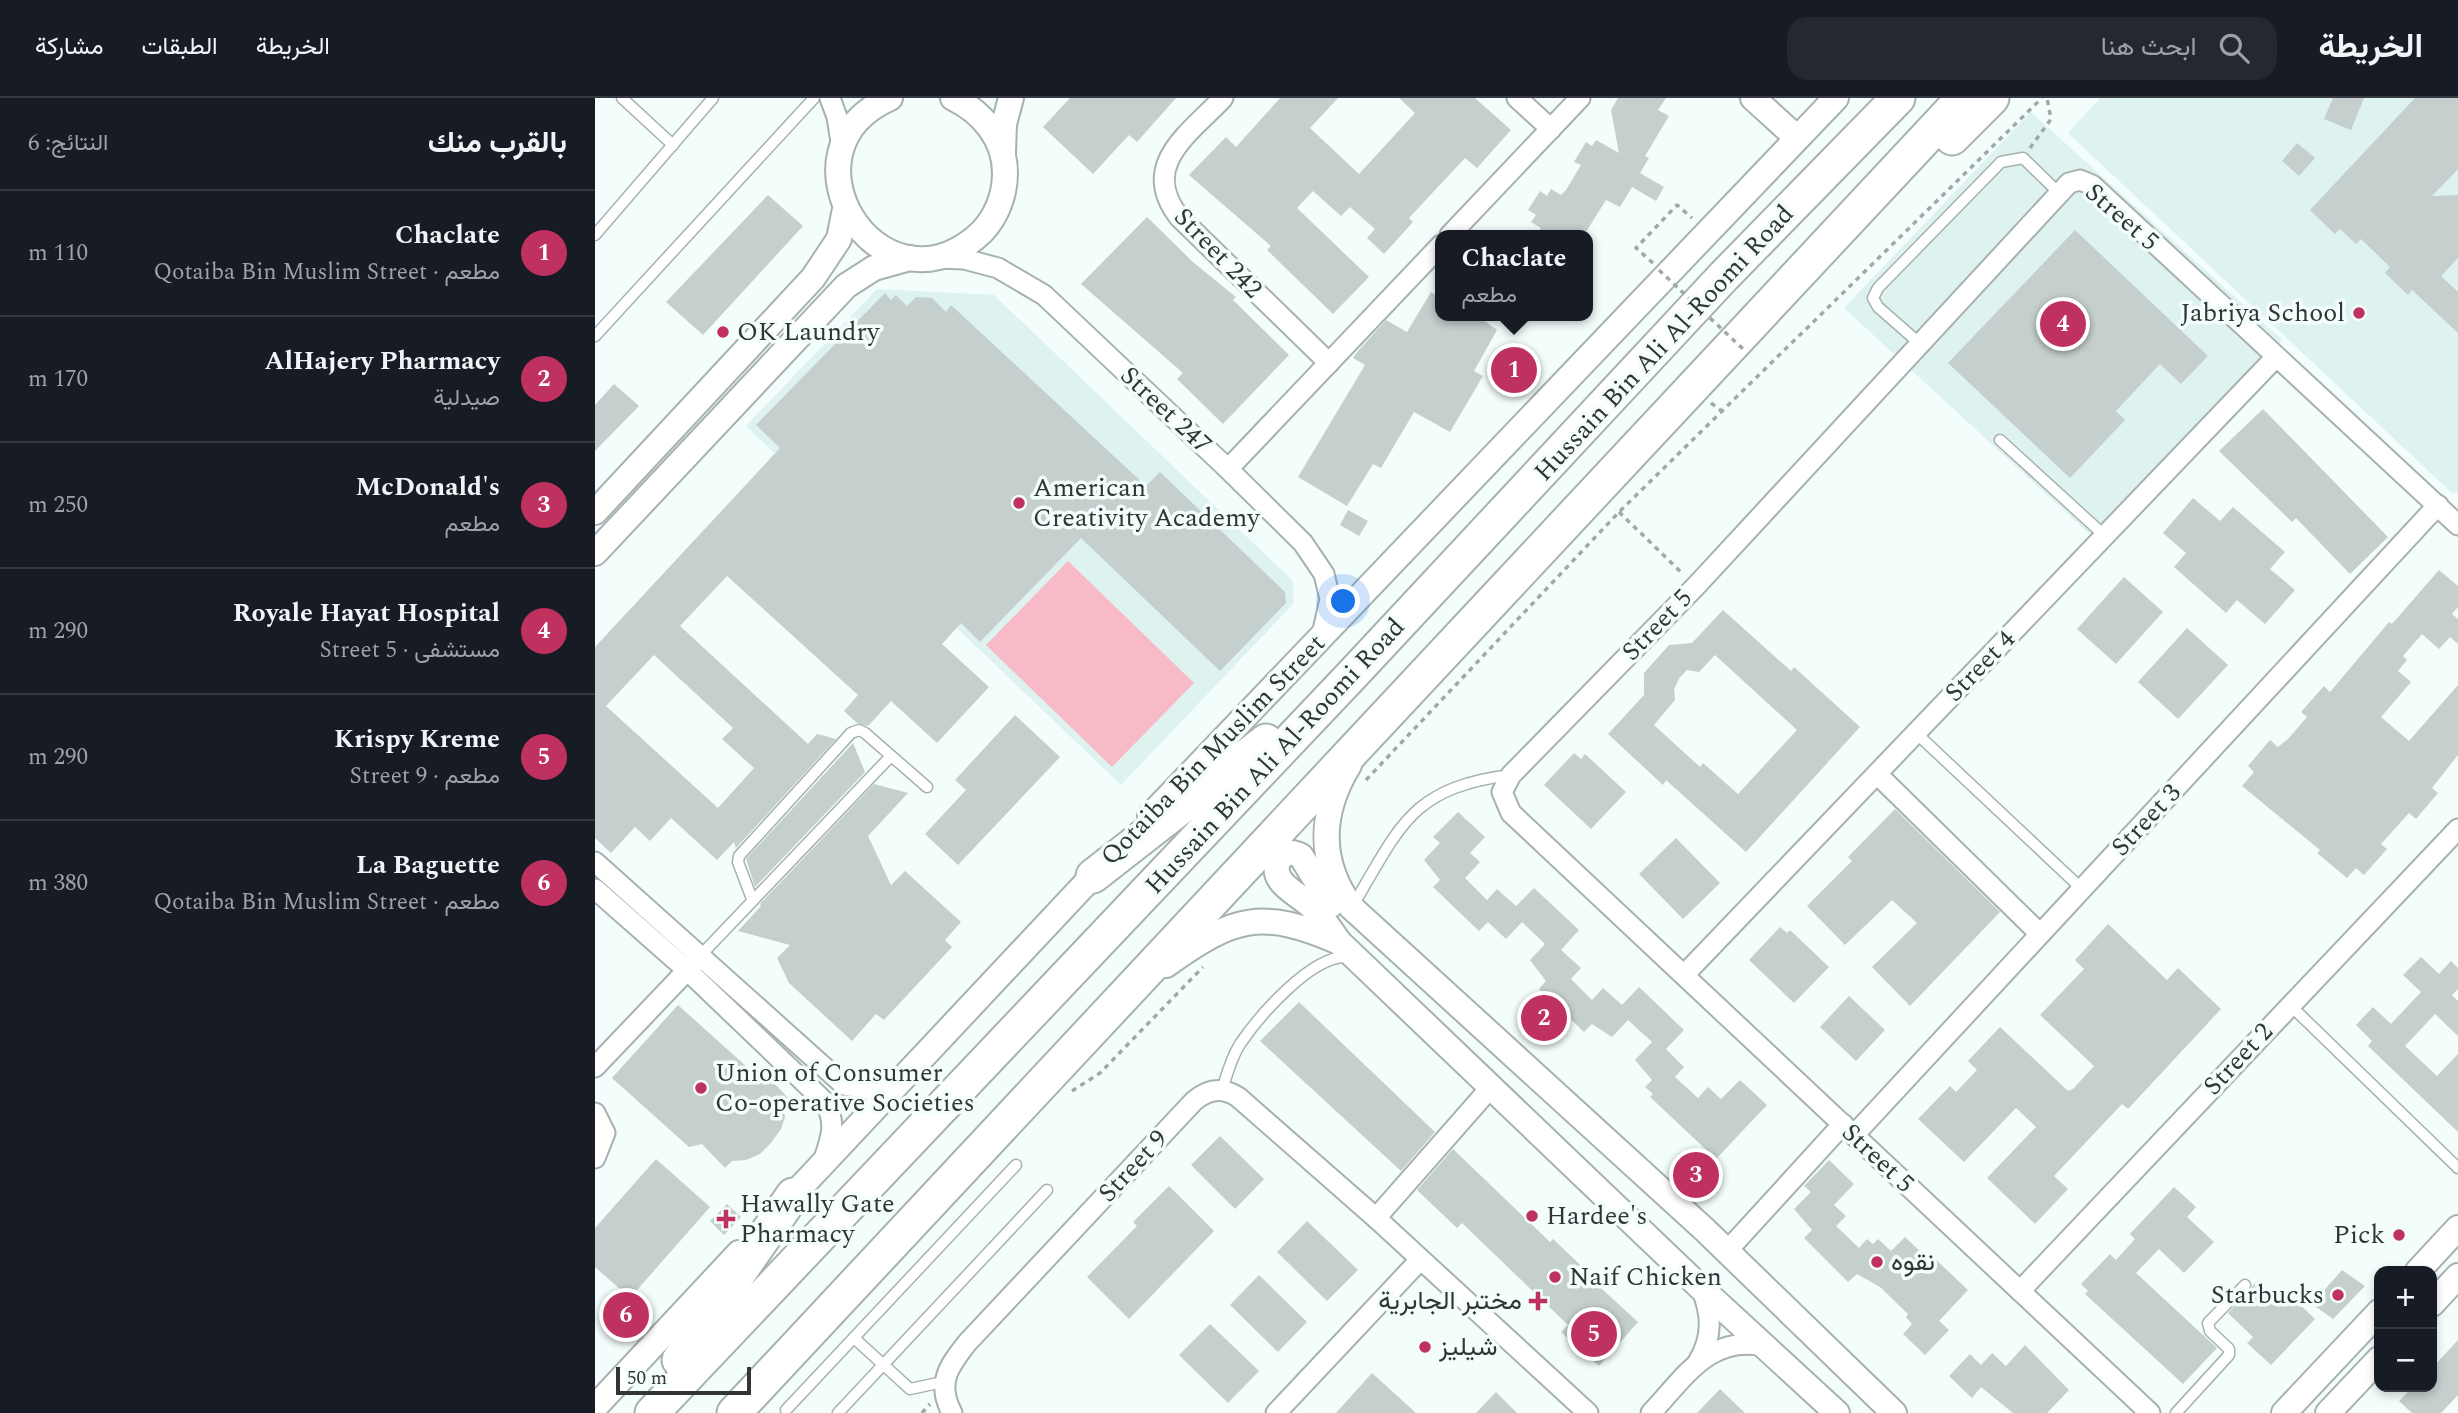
<!DOCTYPE html>
<html lang="ar">
<meta charset="utf-8">
<style>
body{margin:0;font-family:Spectral,Vazirmatn,serif;background:#242831;color:#f1f3f6;direction:rtl}
.controls{position:absolute;right:21px;bottom:21px;display:grid;overflow:hidden;border-radius:14px;box-shadow:0 4px 10px #0003}
.controls button{width:63px;height:63px;display:grid;place-items:center;padding:0;border:0;border-bottom:2px solid #363941;background:#171b24;color:#f1f3f6;font:35px sans-serif}
.scale{position:absolute;left:21px;bottom:18px;width:135px;box-sizing:border-box;padding-left:7px;border:4px solid #313535;border-top:0;font-size:19px;line-height:24px;white-space:nowrap;color:#313535;-webkit-text-stroke:5px #f2fdfc;paint-order:stroke}
.you{position:absolute;left:749px;top:504px;width:24px;height:24px;margin:-18px;border:5px solid #fff;border-radius:50%;background:#1a73e8;box-shadow:0 0 0 10px #1a73e833}
.badge{display:grid;place-items:center;width:46px;height:46px;border-radius:50%;background:#bf315f;color:#fff;font-size:23px;font-weight:700}
.pin{position:absolute;translate:-50% -50%;border:4px solid #fff;box-shadow:0 2px 7px #0006}
.popup{position:absolute;left:840px;top:132px;width:158px;height:91px;box-sizing:border-box;display:grid;place-content:center;border-radius:14px;background:#171b24;filter:drop-shadow(0 2px 5px #0005);font-size:23px;white-space:nowrap;color:#9ea1a6}
.popup b{font-size:26px;color:#f1f3f6}
.popup::after{content:'';position:absolute;left:50%;top:100%;margin-left:-14px;border:14px solid transparent;border-top-color:#171b24}
.list{margin:0;padding:0;list-style:none}
h2{display:flex;justify-content:space-between;align-items:center;height:91px;margin:0;padding:0 28px;font-size:30px}
h2 small{font-size:23px;font-weight:400;color:#9ea1a6}
.list li{display:grid;grid-template-columns:46px 1fr auto;gap:21px;align-items:center;box-sizing:border-box;height:126px;padding:0 28px;border-top:2px solid #363941}
.list b{display:block;font-size:26px;white-space:nowrap}
.list p{margin:0;font-size:23px;white-space:nowrap;color:#9ea1a6}
.list em{font-size:23px;font-style:normal;color:#9ea1a6}
.icon{flex:none;width:38px;height:38px;fill:none;stroke:currentColor;stroke-width:2;stroke-linecap:round;stroke-linejoin:round}
.map{position:relative;flex:none;width:1863px;height:1315px;overflow:hidden;direction:ltr}
header{display:flex;align-items:center;gap:42px;box-sizing:border-box;height:98px;padding:0 35px;background:#171b24;border-bottom:2px solid #363941}
header strong{font-size:33px}
nav{display:flex;gap:38px;margin-inline-start:auto;font-size:24px}
.search{width:490px;height:63px;background:#242831;display:flex;align-items:center;gap:18px;box-sizing:border-box;padding:0 24px;border-radius:21px;color:#9ea1a6;font-size:26px}
main{display:flex}
aside{flex:1;background:#171b24}
.map>svg:first-child{display:block}
.built{fill:#def2f0}
.green{fill:#f8bac6}
.building{fill:#c4cfce;fill-rule:evenodd}
.lines{fill:none;stroke-linecap:round;stroke-linejoin:round}
.service-casing{stroke:#a7b1b0;stroke-width:13}
.minor-casing{stroke:#a7b1b0;stroke-width:23}
.tertiary-casing{stroke:#a7b1b0;stroke-width:28}
.trunk-casing{stroke:#a7b1b0;stroke-width:37}
.path{stroke:#a1a9a8;stroke-width:3.5;stroke-dasharray:5 5;stroke-linecap:butt}
.service{stroke:#fff;stroke-width:10}
.minor{stroke:#fff;stroke-width:19}
.tertiary{stroke:#fff;stroke-width:24}
.trunk{stroke:#fff;stroke-width:33}
.path-bridge{stroke:#a1a9a8;stroke-width:3.5;stroke-dasharray:5 5;stroke-linecap:butt}
.poi-dot{fill:#bf315f;stroke:#f2fdfc;stroke-width:2.5}
.labels{text-anchor:middle;dominant-baseline:central;stroke-width:7;stroke-linejoin:round;paint-order:stroke}
.street-label{font-size:26px;fill:#313535;stroke:#f2fdfc}
.poi-label{font-size:26px;fill:#313535;stroke:#f2fdfc;text-anchor:start}
</style>
<header>
<strong>الخريطة</strong>
<div class="search"><svg class="icon" aria-label="search" viewBox="0 0 24 24"><circle cx="10" cy="10" r="6"/><path d="M15 15l6 6"/></svg>ابحث هنا</div>
<nav><a>الخريطة</a><a>الطبقات</a><a>مشاركة</a></nav>
</header>
<main>
<div class="map">
<svg width="1863" height="1315" viewBox="0 0 1863 1315">
<rect width="100%" height="100%" fill="#f2fdfc"/>
<!-- built -->
<g class="built">
<path d="M1505,0H1863V395H1857L1473,35Z"/>
<path d="M1436,14L1687,242L1501,442L1249,210Z"/>
<path d="M282,191L399,197L698,483L699,505L526,687L151,328Z"/>
</g>
<!-- green -->
<path class="green" d="M473,463L599,585L517,669L391,547Z"/>
<!-- building -->
<g class="building">
<path d="M475,0H581L542,44L534,37L498,76L448,29Z"/>
<path d="M685,0H743L715,30L764,76L820,15L804,0H880L916,32L882,70L870,60L814,120L818,124L789,156L772,140L780,131L755,109L746,118L718,93L702,110L774,179L738,216L672,152L676,148L594,77L631,39L641,49Z"/>
<path d="M1023,0H1071L1063,12L1074,18L1050,58L1054,60L1045,75L1069,89L1061,103L1037,89L1025,109L1011,102L989,137H941L946,130L936,124L941,117L933,112L945,93L952,98L956,91L966,97L971,92L986,67L979,64L991,44L997,48L1001,42L1024,55L1016,12Z"/>
<path d="M1738,0H1769L1756,32L1729,21Z"/>
<path d="M1820,0H1863V71L1837,98L1863,97V160L1846,178L1863,194V235L1817,192L1813,197L1790,175L1795,169L1766,141L1761,146L1745,131L1740,136L1715,112Z"/>
<path d="M1702,45L1720,60L1704,78L1687,63Z"/>
<path d="M173,97L208,128L108,237L71,204Z"/>
<path d="M552,119L599,165L641,199L638,202L694,257L628,326L582,281L588,275L486,186Z"/>
<path d="M1480,132L1613,258L1586,286L1565,266L1521,313L1530,322L1475,380L1353,265Z"/>
<path d="M836,194L845,200V218H883L902,232L879,273L888,278L855,334L819,314L786,370L778,366L752,408L703,379L770,267L758,260L763,253L791,222L812,234Z"/>
<path d="M290,195L296,202L301,197L312,208L321,199L337,200L351,214L356,207L551,388L565,374L690,494L691,505L625,573L486,440L385,544L366,525L347,546L394,589L342,645L296,603L273,628L262,625L249,613L263,597L132,478L85,528L213,646L222,636L241,641L141,750L139,744L122,762L76,720L55,743L40,729L16,755L0,740V549L185,350L161,327ZM59,557L138,630L127,641L159,670L123,710L11,608Z"/>
<path d="M19,286L44,308L0,353V307Z"/>
<path d="M1668,311L1793,439L1755,476L1701,420L1697,424L1624,353Z"/>
<path d="M1598,400L1625,423L1638,409L1690,454L1675,471L1700,492L1670,526L1642,502L1631,515L1579,469L1591,455L1568,435Z"/>
<path d="M753,412L773,423L764,438L745,427Z"/>
<path d="M1844,472L1863,488V509L1857,516L1863,521V546L1855,539L1844,551L1827,536L1808,558L1812,562L1803,573L1816,584L1786,619L1814,643L1863,587V657L1837,690L1843,695L1821,721L1814,715L1786,746L1792,751L1769,777L1761,770L1752,780L1722,755L1725,752L1647,688L1659,674L1653,668L1675,642L1683,649L1693,641L1712,619L1706,614L1729,588L1735,594L1794,524L1797,526Z"/>
<path d="M1529,479L1568,514L1521,566L1482,531Z"/>
<path d="M1128,512L1196,573L1199,569L1265,629L1151,754L1071,682L1068,687L1013,636L1049,597V575L1074,547L1097,545ZM1120,557L1202,632L1143,696L1108,665L1105,669L1059,627L1080,602L1079,591L1085,579L1092,572L1104,574Z"/>
<path d="M1592,530L1633,567L1583,621L1543,584Z"/>
<path d="M420,617L465,659L363,767L330,736L371,692L360,682Z"/>
<path d="M258,645L270,674L160,789L151,761Z"/>
<path d="M979,655L986,661L990,656L1031,694L996,731L949,687Z"/>
<path d="M279,686L313,695L273,738L296,787L310,773L366,824L350,842L357,849L289,922L281,916L257,943L194,885L182,860L195,847L143,833L166,808L165,806Z"/>
<path d="M1300,711L1405,814L1315,908L1277,869L1322,825L1297,802L1250,847L1212,808L1257,763L1253,759Z"/>
<path d="M863,714L890,739L875,755L885,764L870,780L892,802L902,791L921,808L939,790L984,832L966,852L986,870L976,881L997,902L1008,890L1027,907L1044,889L1089,932L1071,951L1089,969L1080,979L1103,1000L1113,989L1126,1001L1145,982L1172,1007L1121,1061L1055,999L1058,996L1050,989L1057,982L1040,962L1057,944L1033,922L1017,939L997,926L989,934L944,891L951,883L935,862L950,846L927,824L911,841L893,824L884,833L838,789L845,782L829,762L845,745L838,739Z"/>
<path d="M1081,740L1125,785L1088,821L1044,776Z"/>
<path d="M1513,826L1572,882L1583,870L1626,911L1533,1011L1527,1006L1459,1078L1473,1091L1440,1126L1392,1080L1441,1029L1421,1010L1369,1064L1323,1021L1355,988L1361,994L1382,972L1373,963L1405,929L1473,993L1478,991L1499,968L1445,917L1489,871L1480,862Z"/>
<path d="M1185,829L1192,835L1195,832L1234,869L1199,905L1154,862Z"/>
<path d="M1826,859L1844,876L1856,863L1863,870V891L1857,897L1863,903V938L1840,916L1810,948L1842,978L1863,956V1034L1773,948L1777,943L1761,927L1778,909L1796,926L1826,894L1808,877Z"/>
<path d="M1254,898L1290,932L1261,963L1225,929Z"/>
<path d="M704,904L840,1034L806,1073L665,943Z"/>
<path d="M83,907L162,978L171,976L193,1000L187,1006L190,1019L186,1031L176,1045L165,1056L151,1062L137,1063L130,1070L107,1046L94,1049L17,980Z"/>
<path d="M625,1038L669,1081L640,1111L596,1067Z"/>
<path d="M858,1051L955,1144L958,1141L997,1178L995,1180L1043,1224L1004,1268L966,1234L973,1227L867,1125L862,1130L822,1092Z"/>
<path d="M61,1061L115,1109L35,1200L0,1169V1130Z"/>
<path d="M1234,1062L1259,1086L1239,1107L1251,1118L1241,1128L1264,1150L1272,1141L1278,1146L1283,1141L1296,1153L1310,1139L1334,1162L1337,1158L1373,1192L1344,1223L1354,1232L1330,1257L1308,1236L1317,1226L1311,1219L1313,1216L1285,1189L1262,1176L1253,1184L1209,1140L1217,1132L1199,1111L1216,1094L1209,1088Z"/>
<path d="M574,1088L619,1133L534,1221L492,1179L542,1128L538,1124Z"/>
<path d="M1579,1089L1601,1109L1592,1119L1619,1144L1589,1175L1564,1151L1541,1175L1622,1250L1588,1286L1490,1196L1493,1193L1486,1186L1515,1156L1521,1162L1540,1141L1535,1136Z"/>
<path d="M132,1106L146,1119L129,1137L115,1123Z"/>
<path d="M712,1123L763,1172L732,1203L682,1154Z"/>
<path d="M1747,1172L1770,1188L1738,1221L1717,1206Z"/>
<path d="M664,1177L712,1224L683,1254L635,1207Z"/>
<path d="M1662,1183L1688,1207L1696,1198L1720,1221L1676,1267L1652,1245L1658,1239L1633,1215Z"/>
<path d="M30,1201L47,1216L31,1233L15,1218Z"/>
<path d="M615,1226L664,1273L633,1305L584,1257Z"/>
<path d="M1863,1242V1297L1846,1315H1817L1804,1303L1818,1289H1837V1270Z"/>
<path d="M1430,1247L1474,1292L1452,1315H1418L1386,1289L1377,1300L1354,1278L1375,1256L1386,1267L1397,1255L1411,1268Z"/>
<path d="M777,1275L821,1315H741Z"/>
<path d="M1125,1291L1150,1315H1102Z"/>
<path d="M901,1294L922,1315H881Z"/>
</g>
<g class="lines">
<!-- service casing -->
<g class="service-casing">
<g id="service">
<path d="M27,0L78,47"/>
<path d="M0,137L118,0"/>
<path d="M0,238L219,0"/>
<path d="M1323,244L1283,209L1278,200L1283,190L1406,64L1428,60L1463,94"/>
<path d="M1405,342L1510,438"/>
<path d="M1321,635L1487,791"/>
<path d="M157,801L143,764L144,758L256,635L264,632L270,635L332,689"/>
<path d="M757,809C805,729 815,690 915,677"/>
<path d="M105,858L296,658"/>
<path d="M1695,907L1863,1070"/>
<path d="M627,992C632,976 636,960 645,946C664,918 716,858 751,859"/>
<path d="M259,1240L315,1291L348,1284"/>
<path d="M191,1312L421,1067"/>
<path d="M243,1315L452,1092"/>
<path d="M1581,1315L1634,1257V1251L1615,1233L1613,1225L1650,1187"/>
</g>
</g>
<!-- minor casing -->
<g class="minor-casing">
<g id="minor">
<path d="M235,0L242,19L247,51"/>
<path d="M628,0C594,36 544,67 584,119L734,265"/>
<path d="M922,0L956,31"/>
<path d="M855,137L985,0"/>
<path d="M342,160L369,161L403,170L449,197L633,371L708,445L729,476L735,501L727,537"/>
<path d="M633,371L846,147"/>
<path d="M1282,676L1445,836"/>
<path d="M0,764L249,987L282,993L301,988"/>
<path d="M0,791L92,872L230,1004C242,1026 236,1040 228,1064"/>
<path d="M1089,877L1681,259"/>
<path d="M0,969L101,863"/>
<path d="M0,1015L10,1035L0,1060"/>
<path d="M1259,1037L1843,407"/>
<path d="M781,1120L897,988"/>
<path d="M1132,1153L1248,1026"/>
<path d="M1425,1193L1863,731"/>
<path d="M1103,1264C1118,1239 1117,1216 1106,1190"/>
<path d="M357,1315C341,1285 354,1268 372,1245L599,1003C613,991 627,989 643,999L781,1120L993,1315"/>
<path d="M681,1315L825,1162"/>
<path d="M1056,1315C1090,1279 1114,1237 1169,1248"/>
<path d="M1555,1315L916,715L907,694L916,677L1101,488L1474,85L1485,82L1497,87L1863,427"/>
</g>
</g>
<!-- tertiary casing -->
<g class="tertiary-casing">
<g id="tertiary">
<path d="M295,0C178,52 282,220 380,140C399,125 410,100 410,75C410,41 387,14 358,0"/>
<path d="M1158,0L1202,40"/>
<path d="M408,54L409,26L416,0"/>
<path d="M0,414L218,180L244,141L250,111"/>
<path d="M0,455L251,188L279,170L315,160"/>
<path d="M754,667C724,716 723,764 757,810L1110,1132L1299,1315"/>
<path d="M555,718L1241,0"/>
<path d="M736,807L706,758C697,753 692,754 684,761C673,784 702,795 716,808C727,818 735,831 744,844"/>
<path d="M571,867C638,819 666,810 744,844L1106,1190L1242,1315"/>
<path d="M188,1108L508,767"/>
<path d="M1823,1173L1863,1130"/>
<path d="M1837,1206L1863,1178"/>
<path d="M0,1309L144,1155"/>
<path d="M1689,1315L1784,1214"/>
<path d="M1733,1315L1784,1261"/>
</g>
</g>
<!-- trunk casing -->
<g class="trunk-casing">
<g id="trunk">
<path d="M1357,40L1397,0"/>
<path d="M498,778L671,643"/>
<path d="M84,1262L198,1097"/>
<path d="M57,1315L756,578L1129,178L1303,0"/>
<path d="M139,1315L1368,0"/>
</g>
</g>
<!-- path -->
<g class="path">
<path d="M1435,50L1456,21L1452,0"/>
<path d="M1058,165L1041,150L1082,107L1097,120"/>
<path d="M1116,305L1128,314"/>
<path d="M1024,414L1088,476"/>
<path d="M771,682L1024,414L1447,0"/>
<path d="M477,993L505,975L608,869"/>
<path d="M327,1315L335,1306"/>
</g>
<!-- service -->
<use href="#service" class="service"/>
<!-- minor -->
<use href="#minor" class="minor"/>
<!-- tertiary -->
<use href="#tertiary" class="tertiary"/>
<!-- trunk -->
<use href="#trunk" class="trunk"/>
<!-- path-bridge -->
<path class="path-bridge" d="M1064,172L1148,251"/>
</g>
<!-- markers -->
<g class="poi-dot">
<circle cx="1764" cy="215" r="7"/>
<circle cx="128" cy="234" r="7"/>
<circle cx="424" cy="405" r="7"/>
<circle cx="106" cy="990" r="7"/>
<circle cx="937" cy="1118" r="7"/>
<path d="M127.5 1110.5h7v7h7v7h-7v7h-7v-7h-7v-7h7z"/>
<circle cx="1804" cy="1137" r="7"/>
<circle cx="1282" cy="1164" r="7"/>
<circle cx="960" cy="1179" r="7"/>
<circle cx="1743" cy="1197" r="7"/>
<path d="M939.5 1192.5h7v7h7v7h-7v7h-7v-7h-7v-7h7z"/>
<circle cx="830" cy="1249" r="7"/>
</g>
<g class="labels">
<!-- street labels -->
<g class="street-label">
<text transform="translate(1527 119) rotate(41)">Street 5</text>
<text transform="translate(623 155) rotate(46)">Street 242</text>
<text transform="translate(1069 245) rotate(-47)">Hussain Bin Ali Al-Roomi Road</text>
<text transform="translate(571 312) rotate(43)">Street 247</text>
<text transform="translate(1062 527) rotate(-46)">Street 5</text>
<text transform="translate(1385 568) rotate(-46)">Street 4</text>
<text transform="translate(618 652) rotate(-46)">Qotaiba Bin Muslim Street</text>
<text transform="translate(680 658) rotate(-47)">Hussain Bin Ali Al-Roomi Road</text>
<text transform="translate(1551 722) rotate(-47)">Street 3</text>
<text transform="translate(1643 961) rotate(-47)">Street 2</text>
<text transform="translate(1283 1060) rotate(43)">Street 5</text>
<text transform="translate(538 1068) rotate(-47)">Street 9</text>
</g>
<!-- poi labels -->
<g class="poi-label">
<text x="1750" y="215" text-anchor="end">Jabriya School</text>
<text x="142" y="234">OK Laundry</text>
<text x="438" y="390">American<tspan x="438" dy="30">Creativity Academy</tspan></text>
<text x="120" y="975">Union of Consumer<tspan x="120" dy="30">Co-operative Societies</tspan></text>
<text x="145" y="1106">Hawally Gate<tspan x="145" dy="30">Pharmacy</tspan></text>
<text x="951" y="1118">Hardee's</text>
<text x="1790" y="1137" text-anchor="end">Pick</text>
<text x="1296" y="1164">نقوه</text>
<text x="974" y="1179">Naif Chicken</text>
<text x="1729" y="1197" text-anchor="end">Starbucks</text>
<text x="927" y="1203" text-anchor="end">مختبر الجابرية</text>
<text x="844" y="1249">شيليز</text>
</g>
</g>
</svg>
<div class="controls">
<button>+</button>
<button>−</button>
</div>
<div class="scale">50 m</div>
<div class="you"></div>
<div class="pin badge" style="left:919px;top:272px">1</div>
<div class="popup"><b>Chaclate</b>مطعم</div>
<div class="pin badge" style="left:949px;top:920px">2</div>
<div class="pin badge" style="left:1101px;top:1077px">3</div>
<div class="pin badge" style="left:1468px;top:226px">4</div>
<div class="pin badge" style="left:999px;top:1236px">5</div>
<div class="pin badge" style="left:31px;top:1217px">6</div>
</div>
<aside>
<h2>بالقرب منك<small>النتائج: 6</small></h2>
<ul class="list">
<li><span class="badge">1</span><div><b>Chaclate</b><p>مطعم · Qotaiba Bin Muslim Street</p></div><em>110 m</em></li>
<li><span class="badge">2</span><div><b>AlHajery Pharmacy</b><p>صيدلية</p></div><em>170 m</em></li>
<li><span class="badge">3</span><div><b>McDonald's</b><p>مطعم</p></div><em>250 m</em></li>
<li><span class="badge">4</span><div><b>Royale Hayat Hospital</b><p>مستشفى · Street 5</p></div><em>290 m</em></li>
<li><span class="badge">5</span><div><b>Krispy Kreme</b><p>مطعم · Street 9</p></div><em>290 m</em></li>
<li><span class="badge">6</span><div><b>La Baguette</b><p>مطعم · Qotaiba Bin Muslim Street</p></div><em>380 m</em></li>
</ul>
</aside>
</main>
